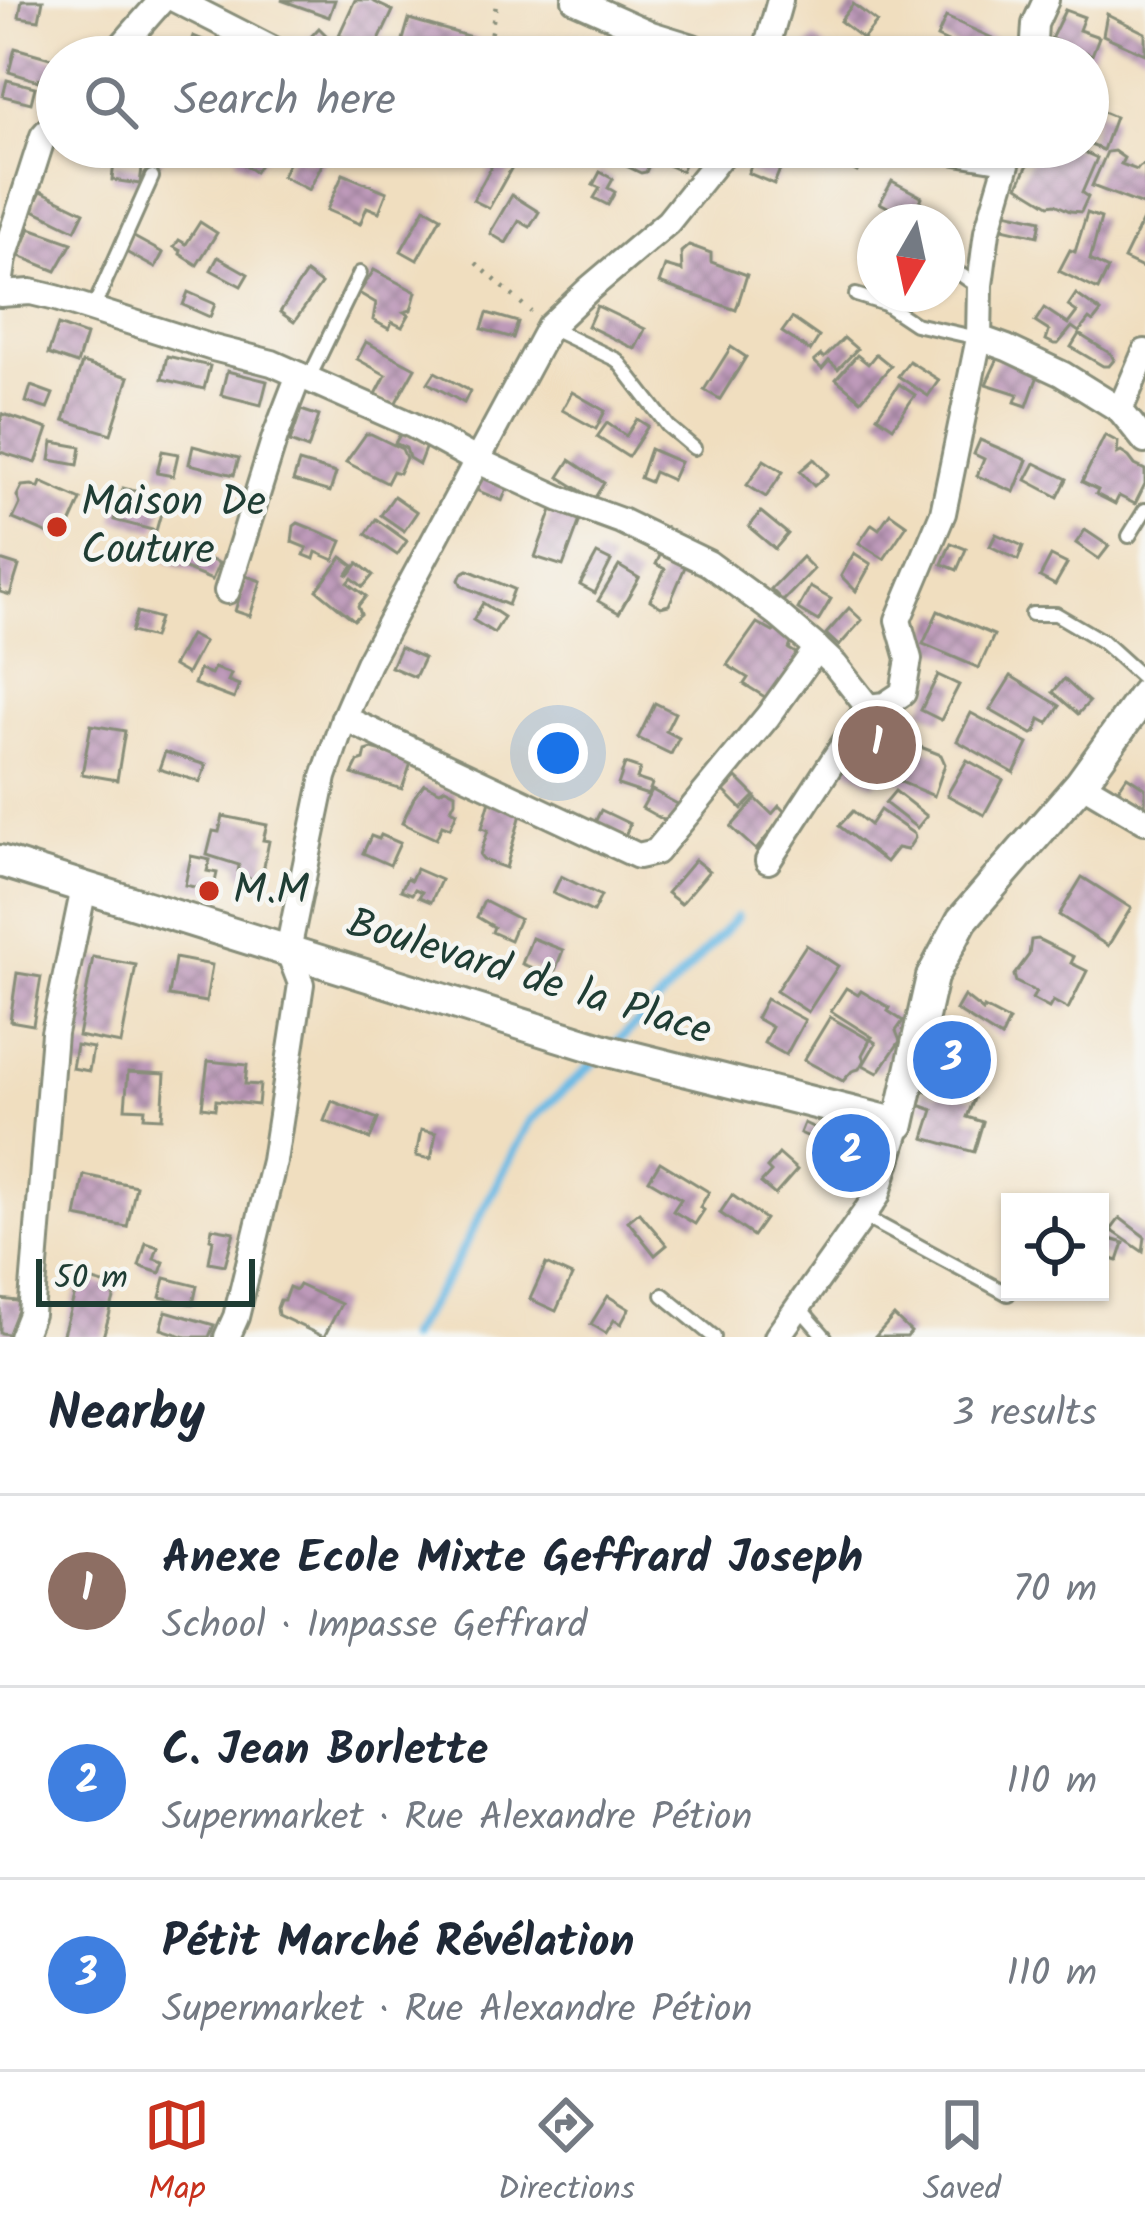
<!DOCTYPE html>
<meta charset="utf-8">
<style>
body{margin:0;font-family:Kalam,sans-serif;background:#f6f6f7;color:#1f2937}
.controls{position:absolute;right:36px;bottom:36px;display:grid;overflow:hidden;border-radius:0px;box-shadow:0 3px 9px #0004}
.controls button{width:108px;height:108px;display:grid;place-items:center;padding:0;border:0;border-bottom:3px solid #e0e1e3;background:#fff;color:#1f2937;font:60px sans-serif}
.compass{position:absolute;left:857px;top:204px;width:108px;height:108px;border-radius:50%;background:#fff;box-shadow:0 3px 9px #0004;rotate:189deg}
.scale{position:absolute;left:36px;bottom:30px;width:219px;box-sizing:border-box;padding-left:12px;border:6px solid #1f3d34;border-top:0;font-size:33px;line-height:42px;white-space:nowrap;color:#1f3d34;-webkit-text-stroke:9px #f6f6f2;paint-order:stroke}
.you{position:absolute;left:558px;top:753px;width:42px;height:42px;margin:-30px;border:9px solid #fff;border-radius:50%;background:#1a73e8;box-shadow:0 0 0 18px #1a73e833}
.badge{display:grid;place-items:center;width:78px;height:78px;border-radius:50%;background:#c8321e;color:#fff;font-size:39px;font-weight:700}
.pin{position:absolute;translate:-50% -50%;border:6px solid #fff;box-shadow:0 3px 12px #0006}
.list{margin:0;padding:0;list-style:none}
h2{display:flex;justify-content:space-between;align-items:center;height:156px;margin:0;padding:0 48px;font-size:51px}
h2 small{font-size:39px;font-weight:400;color:#747a83}
.list li{display:grid;grid-template-columns:78px 1fr auto;gap:36px;align-items:center;box-sizing:border-box;height:192px;padding:0 48px;border-top:3px solid #e0e1e3}
.list b{display:block;font-size:45px;white-space:nowrap}
.list p{margin:0;font-size:39px;white-space:nowrap;color:#747a83}
.list em{font-size:39px;font-style:normal;color:#747a83}
.icon{flex:none;width:66px;height:66px;fill:none;stroke:currentColor;stroke-width:2;stroke-linecap:round;stroke-linejoin:round}
.map{position:relative;flex:none;width:1145px;height:1337px;overflow:hidden}
.search{position:absolute;background:#fff;box-shadow:0 3px 9px #0004;left:36px;right:36px;top:36px;height:132px;display:flex;align-items:center;gap:30px;box-sizing:border-box;padding:0 42px;border-radius:66px;color:#747a83;font-size:45px}
.sheet{height:732px;background:#fff}
nav{display:flex;justify-content:space-around;align-items:center;box-sizing:border-box;height:168px;border-top:3px solid #e0e1e3;background:#fff;font-size:33px;color:#747a83}
nav a{display:grid;justify-items:center;gap:6px}
nav .on{color:#c8321e}
.map>svg:first-child{display:block}
.lines{fill:none;stroke-linecap:round;stroke-linejoin:round}
.stream{stroke:#6bbae5;stroke-width:9}
.building{fill:url(#building-cross-hatch)}
.service-casing{stroke:#888e7a;stroke-width:18}
.minor-casing{stroke:#888e7a;stroke-width:30}
.tertiary-casing{stroke:#888e7a;stroke-width:36}
.path{stroke:#888e7a;stroke-width:4.5;stroke-dasharray:3 9;stroke-linecap:butt}
.service{stroke:#fff;stroke-width:12}
.minor{stroke:#fff;stroke-width:24}
.tertiary{stroke:#fff;stroke-width:30}
.poi-dot{fill:#c8321e;stroke:#f6f6f2;stroke-width:4.5}
.labels{text-anchor:middle;dominant-baseline:central;stroke-width:9;stroke-linejoin:round;paint-order:stroke}
.poi-label{font-size:42px;fill:#1f3d34;stroke:#f6f6f2;text-anchor:start}
.street-label{font-size:42px;fill:#1f3d34;stroke:#f6f6f2}
</style>
<div class="map">
<svg width="1145" height="1337" viewBox="0 0 1145 1337">
<defs>
<pattern id="building-cross-hatch" width="8" height="8" patternUnits="userSpaceOnUse" patternTransform="scale(3)"><rect width="8" height="8" fill="#be9aba"/><path d="M0 0l8 8M0 8l8-8" fill="none" stroke="#9a7f98"/></pattern>
</defs>
<rect width="100%" height="100%" fill="#f6f6f2"/>
<filter id="ink" filterUnits="userSpaceOnUse"><feTurbulence type="fractalNoise" baseFrequency=".00833" numOctaves="2"/><feDisplacementMap in="SourceGraphic" scale="24" xChannelSelector="R" yChannelSelector="G"/><feConvolveMatrix kernelMatrix="1 2 1 2 8 2 1 2 1" color-interpolation-filters="sRGB"/></filter>
<filter id="wash" filterUnits="userSpaceOnUse"><feTurbulence type="fractalNoise" baseFrequency=".004" numOctaves="4" result="noise"/><feDisplacementMap in="SourceGraphic" scale="48" xChannelSelector="R" yChannelSelector="G"/><feGaussianBlur stdDeviation="2.7" result="paint"/><feColorMatrix in="noise" values="0 0 0 0 0 0 0 0 0 0 0 0 0 0 0 0 0 1.4 0 .05"/><feComposite in="paint" operator="in"/></filter>
<g filter="url(#wash)">
<rect width="100%" height="100%" fill="#f0debf"/>
<g class="lines">
<!-- stream -->
<g class="stream">
<path d="M612,1046L646,1015L737,917"/>
<path d="M408,1337L453,1268L529,1122L599,1058"/>
</g>
</g>
<g id="blocks">
<!-- building -->
<g class="building">
<path d="M22,0H43L39,20L19,17Z"/>
<path d="M281,0H335L329,17Z"/>
<path d="M355,0H370L393,11L374,51L339,35Z"/>
<path d="M853,4L877,22L863,39L840,21Z"/>
<path d="M1065,10L1084,17L1079,30L1099,37L1092,55L1051,39Z"/>
<path d="M1107,14L1145,33V54L1103,35Z"/>
<path d="M946,17L1001,42L1010,51L1007,57H972L974,54L937,37Z"/>
<path d="M409,19L478,39L473,57H398Z"/>
<path d="M319,28L333,42L319,56L305,43Z"/>
<path d="M193,36L246,57L162,56L168,41L188,49Z"/>
<path d="M815,38L836,57H797Z"/>
<path d="M15,48L57,60V83L39,78L38,81L9,72Z"/>
<path d="M7,80L35,87L31,103L3,96Z"/>
<path d="M1098,110L1115,117L1103,150L1088,144Z"/>
<path d="M123,147H168L160,164Z"/>
<path d="M244,147H254L259,151L262,147L270,149L255,172L235,159Z"/>
<path d="M586,147H657L646,172L641,173Z"/>
<path d="M668,147H692L681,171L661,162Z"/>
<path d="M759,147L785,157L774,184L748,173Z"/>
<path d="M834,147H849L866,157L857,172L829,156Z"/>
<path d="M1036,147H1073L1097,158L1082,193L1088,197L1081,212L1070,211L1055,204L1049,205L1018,186Z"/>
<path d="M314,151L326,157L309,190L282,176L293,153L309,162Z"/>
<path d="M1114,151L1124,158L1121,164L1137,170L1139,167L1145,164V206L1092,186L1107,152Z"/>
<path d="M496,158L512,167L489,208L473,200Z"/>
<path d="M114,163L142,168L140,184L112,180Z"/>
<path d="M600,172L613,179L608,188L615,192L608,205L594,198L600,188L593,185Z"/>
<path d="M343,174L387,192L379,212L367,207L360,224L327,210Z"/>
<path d="M892,181L922,197L911,219L880,203Z"/>
<path d="M41,191L84,212L75,230L32,209Z"/>
<path d="M512,195L539,212L530,227L519,221L506,243L491,234V231Z"/>
<path d="M425,208L441,217L417,260L401,251Z"/>
<path d="M1006,212L1041,220L1038,236L1003,228Z"/>
<path d="M1087,213L1101,218L1090,260L1108,269L1098,290L1059,271L1070,250L1075,252Z"/>
<path d="M1145,216V269L1124,259Z"/>
<path d="M200,222L217,233L197,265L180,254L181,251L174,247L179,240L186,244Z"/>
<path d="M30,228L72,243L56,271L19,256Z"/>
<path d="M132,236L163,253L155,268L124,251Z"/>
<path d="M689,245L711,253V262L747,275L736,310L659,283L665,266L682,271L681,252Z"/>
<path d="M218,257L248,274L241,286L211,270Z"/>
<path d="M374,270L416,292L411,310L404,312L409,315L402,327L392,322L389,329L373,320L376,303L359,293Z"/>
<path d="M306,273L321,284L294,322L280,312Z"/>
<path d="M188,292L215,304L210,317L183,305Z"/>
<path d="M1076,294L1101,312L1093,322L1089,319L1079,332L1072,327L1058,344H1054L1046,340L1049,331L1035,322L1044,308L1068,324L1077,312L1068,306Z"/>
<path d="M597,306L645,329L635,349L588,326Z"/>
<path d="M487,313L518,322L513,338L482,329Z"/>
<path d="M792,318L819,337L810,351L782,332Z"/>
<path d="M58,325L86,335L77,364L48,354Z"/>
<path d="M1079,334L1111,354L1114,360L1109,366H1103L1071,347Z"/>
<path d="M844,338L857,349L838,369L829,361L822,369L814,361L821,355L824,358Z"/>
<path d="M366,342L415,368L395,404L376,394L386,375L357,359Z"/>
<path d="M731,347L746,357L720,399L704,390Z"/>
<path d="M876,354L891,366L861,400L836,379L857,355L868,364Z"/>
<path d="M167,356L210,366L204,389L162,379Z"/>
<path d="M999,356L1040,370L1027,406L1015,402L1018,394L986,384Z"/>
<path d="M909,361L939,380L928,396L898,376Z"/>
<path d="M82,363L129,377L111,434L64,420Z"/>
<path d="M227,371L267,381L261,405L221,395Z"/>
<path d="M435,372L470,391L464,403L428,383Z"/>
<path d="M899,384L915,395L893,427L877,416Z"/>
<path d="M31,386L53,394L47,409L26,402Z"/>
<path d="M572,392L605,411L596,429L562,410Z"/>
<path d="M301,410L319,416L308,449L290,442Z"/>
<path d="M3,414L48,429L36,463L0,452V424Z"/>
<path d="M637,419L648,426L628,457L597,437L607,423L626,436Z"/>
<path d="M401,433L426,446L419,464L409,458L406,448L395,443Z"/>
<path d="M366,434H371L402,449L406,458L399,473L393,471L387,483L346,462Z"/>
<path d="M1105,435L1118,442L1117,454L1121,452L1129,457L1135,465L1145,470V484L1135,504L1119,496L1115,504L1096,494L1098,490L1082,482Z"/>
<path d="M980,440L1027,460L1014,492L977,476L984,459L974,454Z"/>
<path d="M53,442L81,447L78,465L50,460Z"/>
<path d="M193,446L239,458L234,475L189,464Z"/>
<path d="M650,449L680,462L672,480L654,472L650,482L640,478Z"/>
<path d="M162,451L178,454L173,476L157,473Z"/>
<path d="M814,459L828,474L814,486L800,471Z"/>
<path d="M570,460L604,483L594,499L559,477Z"/>
<path d="M764,460L783,472L766,497L747,485Z"/>
<path d="M299,462L336,473L330,492L293,481Z"/>
<path d="M1035,463L1067,479L1058,497L1026,480Z"/>
<path d="M482,475L508,486L502,501L476,490Z"/>
<path d="M41,482L81,500L63,540L13,519L20,504L17,496L22,486L32,485L39,488Z"/>
<path d="M123,488L165,499L156,531L114,520Z"/>
<path d="M394,496L417,512L404,531L381,515Z"/>
<path d="M552,510L580,520L563,566L535,557Z"/>
<path d="M761,512L788,534L775,549L749,527Z"/>
<path d="M890,513L907,525L884,559L859,543L872,524L879,529Z"/>
<path d="M376,519L407,541L397,555L366,534Z"/>
<path d="M298,523L342,541L334,560L316,552L314,559L304,555L307,548L292,542L294,526Z"/>
<path d="M1085,530L1109,546L1099,559L1076,543Z"/>
<path d="M996,534L1023,546L1018,560L990,546Z"/>
<path d="M951,543L966,549L957,570L942,564Z"/>
<path d="M171,544L219,563L212,580L165,561Z"/>
<path d="M663,549L687,562L669,605L661,607L650,600L665,569L656,564Z"/>
<path d="M854,553L871,564L856,591L841,576Z"/>
<path d="M597,554L611,561L595,593L580,585Z"/>
<path d="M1051,556L1067,564L1055,585L1040,577Z"/>
<path d="M342,557L353,565L347,574L349,575L358,563L373,575L363,587L352,578L348,583L366,596L358,606L361,614L354,620L317,590Z"/>
<path d="M802,557L814,569L783,601L771,589Z"/>
<path d="M0,560L19,566L10,595L0,592Z"/>
<path d="M619,566L639,578L619,613L598,601Z"/>
<path d="M468,570L514,589L508,605L462,586L459,580L462,573Z"/>
<path d="M246,576L261,581L250,616L235,611Z"/>
<path d="M810,587L831,599L818,621L798,609Z"/>
<path d="M483,603L504,617L494,633L473,620Z"/>
<path d="M849,608L862,620L839,646L826,634Z"/>
<path d="M938,611L994,635L979,668L923,644Z"/>
<path d="M137,612L159,618L153,638L131,632Z"/>
<path d="M757,623L773,632L780,627L792,641L789,649L801,656L773,702L744,684L748,678L727,665Z"/>
<path d="M190,635L204,642L187,674L173,666Z"/>
<path d="M400,647L424,658L415,677L391,667Z"/>
<path d="M214,668L231,674L228,681L239,685L234,699L194,684L199,670L211,674Z"/>
<path d="M938,675L959,685L941,720L921,710Z"/>
<path d="M1011,676L1060,706L1048,723L1040,719L1036,732L1032,734L990,710Z"/>
<path d="M1064,679L1089,702L1078,714L1053,692Z"/>
<path d="M655,703L675,713L666,731L679,738L671,754L638,738Z"/>
<path d="M971,713L1028,744L1014,773L957,741Z"/>
<path d="M873,719L902,735L874,785L845,768Z"/>
<path d="M91,725L125,731L117,780L82,774Z"/>
<path d="M913,744L941,755L945,764L934,796L896,780Z"/>
<path d="M372,749L412,760L402,789L352,774L358,762L364,760L366,751Z"/>
<path d="M165,752L206,765L200,782L159,769Z"/>
<path d="M967,760L1003,780L984,815L947,795Z"/>
<path d="M625,764L640,769L637,779L652,784L648,795L618,785Z"/>
<path d="M1127,776L1145,788V809L1117,791Z"/>
<path d="M737,778L755,796L742,809L724,791Z"/>
<path d="M424,784L440,791L445,788L455,793V801L451,809L457,812L450,828L442,825L436,839L402,823L415,796Z"/>
<path d="M652,790L681,806L671,824L642,808Z"/>
<path d="M895,791L927,816L917,828L885,803Z"/>
<path d="M491,797L523,807L506,868L484,860L480,855L488,830L482,828Z"/>
<path d="M756,799L772,814L779,806L786,813L756,850L731,827Z"/>
<path d="M601,810L630,824L625,836L595,822Z"/>
<path d="M880,810L914,834L915,838L907,850L897,848L886,862L839,826L853,811L870,825Z"/>
<path d="M223,816L267,825L263,840L269,841L262,877L255,882L238,872L239,865L207,855L213,831L219,832Z"/>
<path d="M381,835L400,843L390,865L363,853L371,836L379,839Z"/>
<path d="M191,856L210,860L207,871L217,873L213,891L185,885Z"/>
<path d="M695,860L709,871L681,904L667,893Z"/>
<path d="M416,869L441,880L431,902L419,897L422,892L415,889L412,894L401,890L407,878L411,880Z"/>
<path d="M561,876L601,896L593,912L553,893Z"/>
<path d="M1082,877L1131,908L1108,946L1059,915Z"/>
<path d="M484,901L519,919L510,940L492,932L494,927L477,917Z"/>
<path d="M532,938L563,950L553,976L522,964Z"/>
<path d="M1038,939L1074,957L1071,963L1087,971L1068,1009L1053,1001L1049,1008L1032,999L1036,992L1016,982L1014,975L1029,955L1031,940Z"/>
<path d="M806,945L838,966L808,1012L776,991Z"/>
<path d="M93,957L136,965L121,1044L78,1036Z"/>
<path d="M175,958L212,965L206,1002L169,996Z"/>
<path d="M17,973L41,977L33,1025L10,1021Z"/>
<path d="M846,988L858,995L861,991L890,1008L888,1011L903,1021L896,1031L900,1041L878,1073L863,1065L876,1043L870,1039L872,1037L831,1011Z"/>
<path d="M964,996L983,1011L984,1008L1009,1021L1001,1038L956,1010Z"/>
<path d="M766,999L805,1020L786,1055L764,1043L772,1027L756,1018Z"/>
<path d="M830,1017L870,1040L862,1055L864,1060L859,1069L852,1071L843,1081L804,1060Z"/>
<path d="M76,1045L93,1048L89,1071L72,1068Z"/>
<path d="M208,1061L247,1065L245,1084L260,1085L258,1105L216,1100L215,1109L202,1107Z"/>
<path d="M128,1072L165,1074L162,1118L144,1117L145,1109L125,1108Z"/>
<path d="M940,1088L974,1099L967,1117L983,1122L974,1152L924,1138L933,1110L919,1105L924,1090L938,1095Z"/>
<path d="M332,1101L378,1119L370,1139L324,1121Z"/>
<path d="M804,1123L817,1129L819,1126L845,1137L839,1150L800,1133Z"/>
<path d="M421,1130L436,1133L431,1159L416,1156Z"/>
<path d="M779,1154L797,1170L775,1195L761,1183L771,1172L767,1168Z"/>
<path d="M660,1162L709,1192L700,1207L704,1210L695,1224L673,1211L681,1199L649,1180Z"/>
<path d="M84,1175L136,1186L127,1227L76,1217Z"/>
<path d="M732,1195L765,1219L753,1236L720,1213Z"/>
<path d="M639,1212L667,1245L655,1255L628,1221Z"/>
<path d="M1120,1218L1145,1237L1143,1252L1111,1230Z"/>
<path d="M212,1228L234,1232L225,1265L209,1262L213,1240L210,1239Z"/>
<path d="M1100,1236L1124,1243L1118,1261L1100,1255Z"/>
<path d="M146,1243L158,1247L154,1259L164,1262L160,1273L139,1266Z"/>
<path d="M546,1264L572,1276L556,1311L530,1299Z"/>
<path d="M80,1277L117,1288L103,1337H62Z"/>
<path d="M165,1278L197,1286L193,1304L160,1297Z"/>
<path d="M299,1285L341,1304L324,1337L278,1315L277,1308L280,1300H284L289,1287L296,1290Z"/>
<path d="M608,1296L629,1309L621,1324L614,1320L606,1333L591,1324Z"/>
<path d="M0,1299L26,1302L17,1335L0,1333Z"/>
<path d="M166,1311L214,1325L209,1337H186L161,1329Z"/>
<path d="M894,1316L911,1332L907,1337H875Z"/>
</g>
</g>
</g>
<g filter="url(#ink)">
<use href="#blocks" fill-opacity="0" stroke="#888e7a" stroke-width="3"/>
<g class="lines">
<!-- service casing -->
<g class="service-casing">
<g id="service">
<path d="M947,265L979,287"/>
<path d="M856,295L885,304L915,324L978,338"/>
<path d="M93,309L152,177"/>
<path d="M550,328L617,360L668,426L694,448"/>
<path d="M309,378L360,273"/>
<path d="M1129,536L1145,510"/>
<path d="M1032,614H1056L1102,641L1145,680"/>
<path d="M863,1216L1008,1294"/>
<path d="M663,1295L714,1337"/>
<path d="M798,1306L825,1337"/>
</g>
</g>
<!-- minor casing -->
<g class="minor-casing">
<g id="minor">
<path d="M176,0L288,57"/>
<path d="M575,0L651,34L693,47L707,57"/>
<path d="M112,57L162,0"/>
<path d="M764,57L780,0"/>
<path d="M1033,57L1035,24L1046,0"/>
<path d="M926,147L1006,160"/>
<path d="M0,285L4,258L43,136L57,120"/>
<path d="M0,294L31,292L56,298L213,348L272,363L412,425L476,460L561,499L621,521L708,563L776,613L817,648L835,665L868,707"/>
<path d="M979,338L1007,348L1062,374L1120,410L1145,441"/>
<path d="M1120,410L1145,352"/>
<path d="M227,591L275,437L299,375"/>
<path d="M344,718L638,856L656,852L768,716L817,648"/>
<path d="M1081,783L1145,821"/>
<path d="M768,861L868,707L885,705L903,693L909,659L898,620L943,513L979,338L980,285L987,232L1012,147"/>
<path d="M22,1337L31,1314L54,1033L84,888"/>
<path d="M227,1337L236,1317L274,1161L301,984L288,950L324,777L344,718L368,663L549,327L589,289L668,222L728,147"/>
<path d="M777,1337L877,1196L899,1124"/>
</g>
</g>
<!-- tertiary casing -->
<g class="tertiary-casing">
<path id="tertiary" d="M0,861L608,1051L899,1124L932,977L962,920L1081,783L1145,694"/>
</g>
<!-- path -->
<g class="path">
<path d="M486,57L497,0"/>
<path d="M476,263L531,312"/>
</g>
<!-- service -->
<use href="#service" class="service"/>
<!-- minor -->
<use href="#minor" class="minor"/>
<!-- tertiary -->
<use href="#tertiary" class="tertiary"/>
</g>
</g>
<!-- markers -->
<g class="poi-dot">
<circle cx="57" cy="527" r="12"/>
<circle cx="209" cy="891" r="12"/>
</g>
<g class="labels">
<!-- poi labels -->
<g class="poi-label">
<text x="81" y="503">Maison De<tspan x="81" dy="48">Couture</tspan></text>
<text x="233" y="891">M.M</text>
</g>
<!-- street labels -->
<g class="street-label">
<text transform="translate(529 978) rotate(17)">Boulevard de la Place</text>
</g>
</g>
</svg>
<div class="controls">
<button><svg class="icon" aria-label="locate" viewBox="0 0 24 24"><circle cx="12" cy="12" r="6"/><path d="M12 2v4M12 18v4M2 12h4M18 12h4"/></svg></button>
</div>
<svg class="compass" viewBox="-18 -18 36 36"><path d="M0-13l5 13h-10z" fill="#e53935"/><path d="M0 13l5-13h-10z" fill="#747a83"/></svg>
<div class="scale">50 m</div>
<div class="you"></div>
<div class="pin badge" style="left:877px;top:745px;background:#8d6e63">1</div>
<div class="pin badge" style="left:851px;top:1153px;background:#3f7fe0">2</div>
<div class="pin badge" style="left:952px;top:1060px;background:#3f7fe0">3</div>
<div class="search"><svg class="icon" aria-label="search" viewBox="0 0 24 24"><circle cx="10" cy="10" r="6"/><path d="M15 15l6 6"/></svg>Search here</div>
</div>
<section class="sheet">
<h2>Nearby<small>3 results</small></h2>
<ul class="list">
<li><span class="badge" style="background:#8d6e63">1</span><div><b>Anexe Ecole Mixte Geffrard Joseph</b><p>School · Impasse Geffrard</p></div><em>70 m</em></li>
<li><span class="badge" style="background:#3f7fe0">2</span><div><b>C. Jean Borlette</b><p>Supermarket · Rue Alexandre Pétion</p></div><em>110 m</em></li>
<li><span class="badge" style="background:#3f7fe0">3</span><div><b>Pétit Marché Révélation</b><p>Supermarket · Rue Alexandre Pétion</p></div><em>110 m</em></li>
</ul>
</section>
<nav>
<a class="on"><svg class="icon" aria-label="map" viewBox="0 0 24 24"><path d="M3 6l6-2 6 2 6-2v14l-6 2-6-2-6 2zM9 4v14M15 6v14"/></svg>Map</a>
<a><svg class="icon" aria-label="directions" viewBox="0 0 24 24"><path d="M12 3l9 9-9 9-9-9zM9 14v-3h6M13 9l2 2-2 2"/></svg>Directions</a>
<a><svg class="icon" aria-label="saved" viewBox="0 0 24 24"><path d="M7 4h10v16l-5-4-5 4z"/></svg>Saved</a>
</nav>
